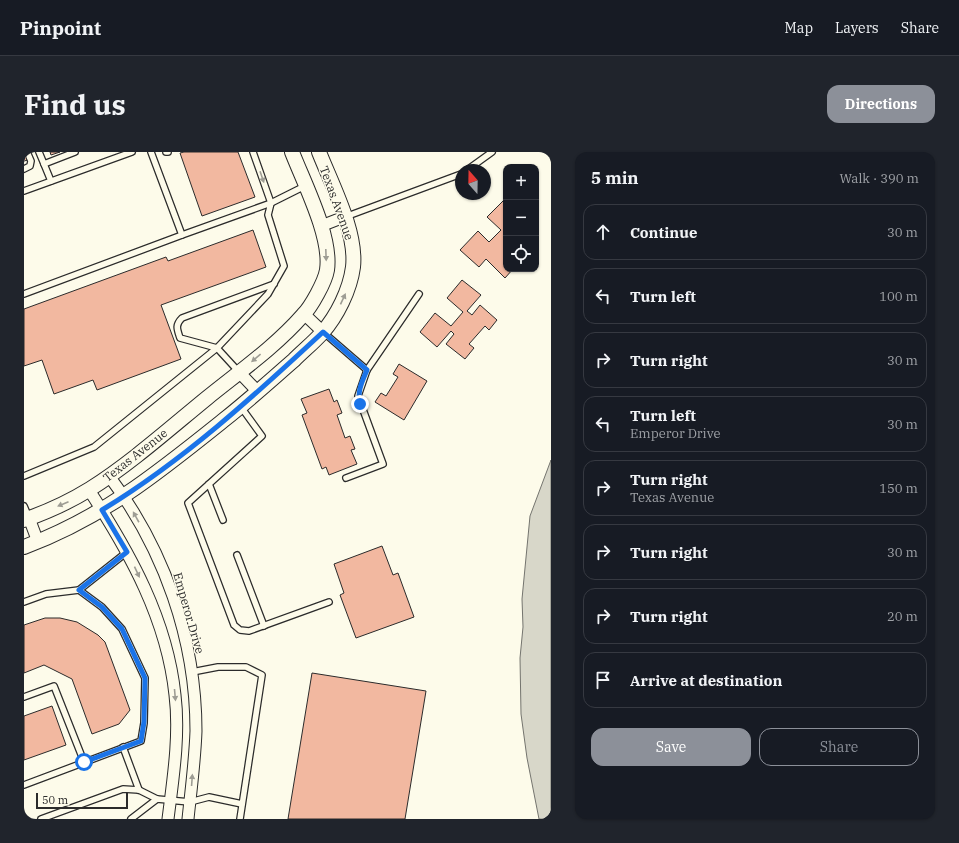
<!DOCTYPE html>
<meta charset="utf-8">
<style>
body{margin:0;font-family:"IBM Plex Serif",serif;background:#20242c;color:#f1f3f6}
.controls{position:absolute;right:12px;top:12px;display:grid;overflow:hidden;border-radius:8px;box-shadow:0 1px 3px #0004}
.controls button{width:36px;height:36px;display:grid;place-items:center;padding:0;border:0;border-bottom:1px solid #363941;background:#171b24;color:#f1f3f6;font:20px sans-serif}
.compass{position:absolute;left:431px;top:12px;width:36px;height:36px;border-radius:50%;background:#171b24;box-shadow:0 1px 3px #0004;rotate:340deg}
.scale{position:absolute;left:12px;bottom:10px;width:92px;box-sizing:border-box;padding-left:4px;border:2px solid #2b2b2b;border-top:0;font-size:11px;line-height:14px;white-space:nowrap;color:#2b2b2b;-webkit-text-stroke:3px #fdfbea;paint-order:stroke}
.stop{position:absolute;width:12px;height:12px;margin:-9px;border:3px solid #1a73e8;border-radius:50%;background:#fff}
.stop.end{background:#1a73e8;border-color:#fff;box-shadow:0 1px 4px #0008}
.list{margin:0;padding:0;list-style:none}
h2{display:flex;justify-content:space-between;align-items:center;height:52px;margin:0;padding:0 16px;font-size:17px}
h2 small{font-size:13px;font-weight:400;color:#9ea1a6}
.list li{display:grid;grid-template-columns:26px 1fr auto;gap:12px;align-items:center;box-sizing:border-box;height:56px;margin:0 8px 8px;padding:0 8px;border:1px solid #363941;border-radius:12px}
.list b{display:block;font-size:15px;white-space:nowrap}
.list p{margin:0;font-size:13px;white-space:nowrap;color:#9ea1a6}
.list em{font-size:13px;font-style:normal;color:#9ea1a6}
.actions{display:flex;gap:8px;padding:12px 16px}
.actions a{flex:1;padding:9px 0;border:1px solid #8c9099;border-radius:12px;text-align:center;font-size:14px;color:#8c9099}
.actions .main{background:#8c9099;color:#fff}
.icon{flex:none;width:22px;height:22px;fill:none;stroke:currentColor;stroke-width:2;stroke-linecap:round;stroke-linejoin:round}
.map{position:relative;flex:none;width:527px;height:667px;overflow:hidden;border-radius:12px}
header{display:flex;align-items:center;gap:24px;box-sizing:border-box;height:56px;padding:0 20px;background:#171b24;border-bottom:1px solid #363941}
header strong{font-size:19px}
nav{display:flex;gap:22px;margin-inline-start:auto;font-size:14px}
.intro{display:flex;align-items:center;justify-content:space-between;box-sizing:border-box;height:96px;padding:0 24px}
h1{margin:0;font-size:28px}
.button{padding:10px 18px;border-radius:12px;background:#8c9099;color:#fff;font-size:14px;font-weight:700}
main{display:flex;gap:24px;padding:0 24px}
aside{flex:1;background:#171b24;border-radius:12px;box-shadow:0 1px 3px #0004}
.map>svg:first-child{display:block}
.water{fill:#d8d7c9;stroke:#74746e}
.building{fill:#f2b8a0;stroke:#2b2b2b}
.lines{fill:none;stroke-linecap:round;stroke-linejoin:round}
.service-casing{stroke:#2b2b2b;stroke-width:8}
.minor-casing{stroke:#2b2b2b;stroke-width:13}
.tertiary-casing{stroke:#2b2b2b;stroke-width:16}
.service{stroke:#fdfbea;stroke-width:5.5}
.minor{stroke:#fdfbea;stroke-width:11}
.tertiary{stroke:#fdfbea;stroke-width:14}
.oneway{fill:#9e9d94}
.route{stroke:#1a73e8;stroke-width:5}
.labels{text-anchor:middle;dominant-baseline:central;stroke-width:3;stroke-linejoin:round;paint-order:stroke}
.street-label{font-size:12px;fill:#2b2b2b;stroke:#fdfbea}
</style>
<header>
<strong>Pinpoint</strong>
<nav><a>Map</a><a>Layers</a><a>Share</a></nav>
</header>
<div class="intro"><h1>Find us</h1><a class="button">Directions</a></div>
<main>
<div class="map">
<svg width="527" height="667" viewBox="0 0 527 667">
<rect width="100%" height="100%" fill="#fdfbea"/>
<!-- water -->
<path class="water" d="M527,308V667H515L503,606L497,562L496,506L499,475L498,447L506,364Z"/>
<!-- building -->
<g class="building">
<path d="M0,0L4,8L0,9Z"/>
<path d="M26,0H36L27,3Z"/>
<path d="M160,0H214L231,45L178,64L156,1Z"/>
<path d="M482,46V117H489L481,126L462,107L455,115L436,98L454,79L465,90L477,78L463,65Z"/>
<path d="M229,78L242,115L137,153L157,207L73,238L69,228L30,242L18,208L0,214V157L142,105L144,109Z"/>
<path d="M438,128L457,143L443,159L448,163L456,153L473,168L465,178L461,174L445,192L450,196L441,207L422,192L430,182L427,179L413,195L396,180L411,161L427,174L439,160L423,146Z"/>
<path d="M375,212L403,229L380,268L351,250L357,241L362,244L374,225L369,222Z"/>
<path d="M305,237L310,250L313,248L318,261L313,263L321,286L326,284L331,297L327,298L333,312L305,323L302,315L298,317L278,263L283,261L277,247Z"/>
<path d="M358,394L369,423L374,421L390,465L332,486L316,443L320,441L310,412Z"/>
<path d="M21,466H36L53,470L74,483L81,490L106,558L95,572L68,582L48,527L20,513L0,521V473Z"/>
<path d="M288,521L402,539L381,667H264Z"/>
<path d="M28,554L42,593L0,608V564Z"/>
</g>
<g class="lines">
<!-- service casing -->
<g class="service-casing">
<g id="service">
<path d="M15,0L20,12L51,0"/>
<path d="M142,0H144"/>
<path d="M20,12L27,29"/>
<path d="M0,17L6,14L7,9L4,2"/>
<path d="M443,18L468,0"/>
<path d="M0,39L108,0"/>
<path d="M321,65L437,22"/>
<path d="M158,83L247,51L281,34"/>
<path d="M0,142L158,83L127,0"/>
<path d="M299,180L343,218L395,142"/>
<path d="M193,196L156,186C153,177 151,173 158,166L250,132"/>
<path d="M215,220L193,196L244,142L260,114L244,63L247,51L229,0"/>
<path d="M217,255L238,284L164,351L210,473L216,478L225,479L305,450"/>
<path d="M0,324L70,295L193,196"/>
<path d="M322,326L359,312L334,244L343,218"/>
<path d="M185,332L199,368"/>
<path d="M0,354L5,366"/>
<path d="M213,403L240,474"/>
<path d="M55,438L103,400"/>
<path d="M0,450L22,442L55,438L78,455L98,477L121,526L120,571L117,589L0,633"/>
<path d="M168,520L194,515H222L238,523L216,667"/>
<path d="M0,545L30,534L60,610"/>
<path d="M99,595L115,638"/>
<path d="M17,667L99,637L115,638L133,647"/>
<path d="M107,667L133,647L166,650L185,645L218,652"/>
</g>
</g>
<!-- minor casing -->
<g class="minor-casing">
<g id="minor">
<path d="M297,74L320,65"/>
<path d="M280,162L299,180"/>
<path d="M215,220L234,240"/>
<path d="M85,324C140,397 172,487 172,579C171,608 167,638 164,667"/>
<path d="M65,338C106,401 143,467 151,543C156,583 149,627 144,667"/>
<path d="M5,366L14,390"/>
</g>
</g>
<!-- tertiary casing -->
<g class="tertiary-casing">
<g id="tertiary">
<path d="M0,368C23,360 45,350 66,337C107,311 145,277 183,246C215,220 251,195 279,163C287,155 301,130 303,118C308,85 280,31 268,0"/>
<path d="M0,395C80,365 135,320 201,267C225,248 247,228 270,208C279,199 290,190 298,181C313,164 326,138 329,115C333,80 308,33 295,0"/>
</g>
</g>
<!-- service -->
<use href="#service" class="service"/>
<!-- minor -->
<use href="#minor" class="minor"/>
<!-- tertiary -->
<use href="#tertiary" class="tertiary"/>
</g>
<!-- one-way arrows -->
<defs><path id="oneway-solid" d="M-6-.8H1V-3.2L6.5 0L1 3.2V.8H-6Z"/></defs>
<g class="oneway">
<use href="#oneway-solid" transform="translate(238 25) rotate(71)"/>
<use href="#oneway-solid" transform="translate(302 103) rotate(88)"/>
<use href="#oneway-solid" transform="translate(319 147) rotate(-65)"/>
<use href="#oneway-solid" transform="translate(232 206) rotate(140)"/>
<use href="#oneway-solid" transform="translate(39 352) rotate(157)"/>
<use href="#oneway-solid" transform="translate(112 365) rotate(-119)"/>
<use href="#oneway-solid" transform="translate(113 420) rotate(65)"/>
<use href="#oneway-solid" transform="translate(151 543) rotate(85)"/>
<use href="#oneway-solid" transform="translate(168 628) rotate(-86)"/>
</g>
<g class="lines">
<!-- route -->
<path class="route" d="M60,610L117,589L120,570L121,526L98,477L78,455L55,438L103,400L78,358C159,309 230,244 299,180L343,218C338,230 333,239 336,252"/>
</g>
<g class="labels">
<!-- street labels -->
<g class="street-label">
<text transform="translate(313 51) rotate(70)">Texas Avenue</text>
<text transform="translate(111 303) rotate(-38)">Texas Avenue</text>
<text transform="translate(165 461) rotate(74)">Emperor Drive</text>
</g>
</g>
</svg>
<div class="controls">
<button>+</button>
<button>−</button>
<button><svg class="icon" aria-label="locate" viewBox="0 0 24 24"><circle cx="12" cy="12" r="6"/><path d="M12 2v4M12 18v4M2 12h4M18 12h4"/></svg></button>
</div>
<svg class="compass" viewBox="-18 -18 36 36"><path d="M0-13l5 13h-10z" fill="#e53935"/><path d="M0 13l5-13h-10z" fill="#9ea1a6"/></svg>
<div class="scale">50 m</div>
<div class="stop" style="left:60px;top:610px"></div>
<div class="stop end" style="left:336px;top:252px"></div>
</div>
<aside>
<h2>5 min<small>Walk · 390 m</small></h2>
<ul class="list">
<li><svg class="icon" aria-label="ahead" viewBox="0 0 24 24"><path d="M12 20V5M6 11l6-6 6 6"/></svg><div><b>Continue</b></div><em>30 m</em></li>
<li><svg class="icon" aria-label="left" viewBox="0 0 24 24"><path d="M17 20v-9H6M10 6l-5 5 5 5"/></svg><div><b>Turn left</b></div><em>100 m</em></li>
<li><svg class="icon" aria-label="right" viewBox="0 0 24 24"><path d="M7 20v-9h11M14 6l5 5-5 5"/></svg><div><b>Turn right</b></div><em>30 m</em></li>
<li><svg class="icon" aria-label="left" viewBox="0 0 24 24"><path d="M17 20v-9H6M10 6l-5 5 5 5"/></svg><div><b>Turn left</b><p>Emperor Drive</p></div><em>30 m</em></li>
<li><svg class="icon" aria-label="right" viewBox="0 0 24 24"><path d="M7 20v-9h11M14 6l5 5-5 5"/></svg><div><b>Turn right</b><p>Texas Avenue</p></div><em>150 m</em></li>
<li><svg class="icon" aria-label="right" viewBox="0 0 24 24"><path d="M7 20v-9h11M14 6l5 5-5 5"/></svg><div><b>Turn right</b></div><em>30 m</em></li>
<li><svg class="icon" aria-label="right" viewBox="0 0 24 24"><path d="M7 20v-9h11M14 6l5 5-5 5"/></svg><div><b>Turn right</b></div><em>20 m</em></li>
<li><svg class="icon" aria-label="arrive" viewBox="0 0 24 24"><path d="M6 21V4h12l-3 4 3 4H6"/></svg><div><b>Arrive at destination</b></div></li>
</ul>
<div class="actions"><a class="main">Save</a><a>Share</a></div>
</aside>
</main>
